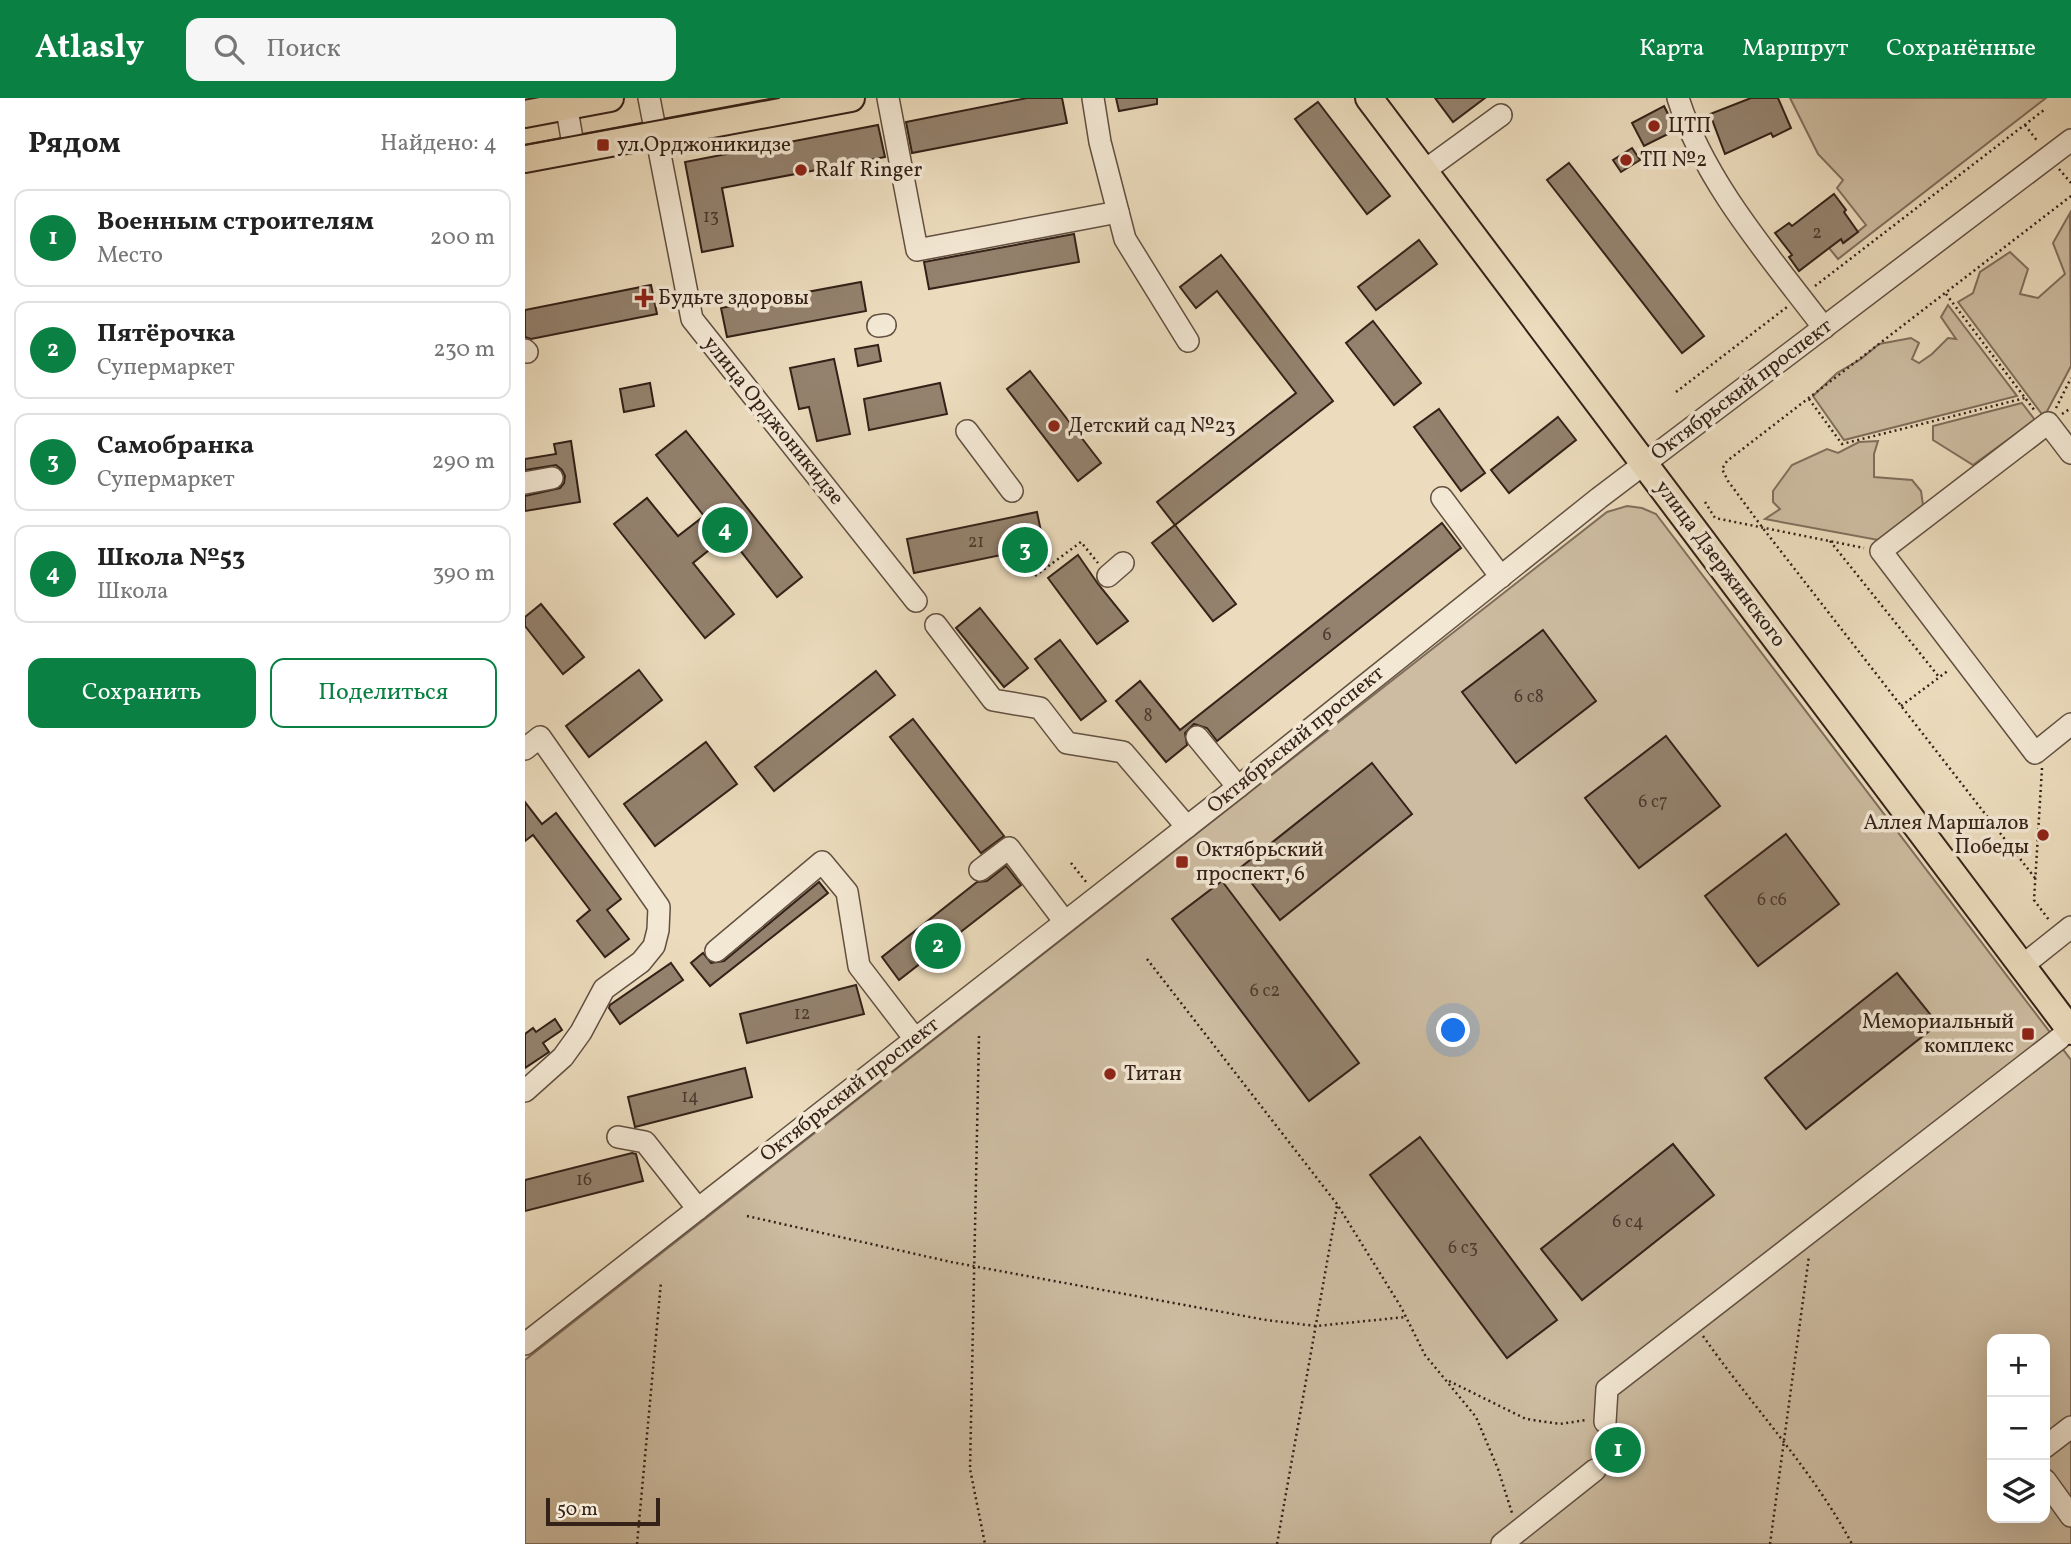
<!DOCTYPE html>
<html lang="ru">
<meta charset="utf-8">
<style>
body{margin:0;font-family:Vollkorn,serif;background:#f6f6f6;color:#222}
.controls{position:absolute;right:21px;bottom:21px;display:grid;overflow:hidden;border-radius:14px;box-shadow:0 7px 28px #0002}
.controls button{width:63px;height:63px;display:grid;place-items:center;padding:0;border:0;border-bottom:2px solid #e0e0e0;background:#fff;color:#222;font:35px sans-serif}
.scale{position:absolute;left:21px;bottom:18px;width:114px;box-sizing:border-box;padding-left:7px;border:4px solid #342118;border-top:0;font-size:19px;line-height:24px;white-space:nowrap;color:#342118;-webkit-text-stroke:5px #f3e8d4;paint-order:stroke}
.you{position:absolute;left:929px;top:933px;width:24px;height:24px;margin:-18px;border:5px solid #fff;border-radius:50%;background:#1a73e8;box-shadow:0 0 0 10px #1a73e833}
.badge{display:grid;place-items:center;width:46px;height:46px;border-radius:50%;background:#0b8043;color:#fff;font-size:23px;font-weight:700}
.pin{position:absolute;translate:-50% -50%;border:4px solid #fff;box-shadow:0 2px 7px #0006}
.list{margin:0;padding:0;list-style:none}
h2{display:flex;justify-content:space-between;align-items:center;height:91px;margin:0;padding:0 28px;font-size:30px}
h2 small{font-size:23px;font-weight:400;color:#767676}
.list li{display:grid;grid-template-columns:46px 1fr auto;gap:21px;align-items:center;box-sizing:border-box;height:98px;margin:0 14px 14px;padding:0 14px;border:2px solid #e0e0e0;border-radius:14px}
.list b{display:block;font-size:26px;white-space:nowrap}
.list p{margin:0;font-size:23px;white-space:nowrap;color:#767676}
.list em{font-size:23px;font-style:normal;color:#767676}
.actions{display:flex;gap:14px;padding:21px 28px}
.actions a{flex:1;padding:16px 0;border:2px solid #0b8043;border-radius:14px;text-align:center;font-size:24px;color:#0b8043}
.actions .main{background:#0b8043;color:#fff}
.icon{flex:none;width:38px;height:38px;fill:none;stroke:currentColor;stroke-width:2;stroke-linecap:round;stroke-linejoin:round}
.map{position:relative;flex:none;width:1546px;height:1446px;overflow:hidden}
header{display:flex;align-items:center;gap:42px;box-sizing:border-box;height:98px;padding:0 35px;background:#0b8043;color:#fff}
header strong{font-size:33px}
nav{display:flex;gap:38px;margin-inline-start:auto;font-size:24px}
.search{width:490px;height:63px;background:#f6f6f6;display:flex;align-items:center;gap:18px;box-sizing:border-box;padding:0 24px;border-radius:14px;color:#767676;font-size:26px}
main{display:flex}
aside{flex:1;background:#fff}
.map>svg:first-child{display:block}
.green{fill:#cdbca1;stroke:#806e5c;stroke-width:2;fill-rule:evenodd}
.building{fill:#94826e;stroke:#342118;stroke-width:2}
.lines{fill:none;stroke-linecap:round;stroke-linejoin:round}
.minor-casing{stroke:#625041;stroke-width:24}
.major-casing{stroke:#342118;stroke-width:30}
.path{stroke:#342118;stroke-width:2.5;stroke-dasharray:2 3.5;stroke-linecap:butt}
.minor{stroke:#f3e8d4;stroke-width:21}
.major{stroke:#ecdcbd;stroke-width:26}
.tram{stroke:#342118;stroke-width:2}
.poi-dot{fill:#8f2418;stroke:#f3e8d4;stroke-width:2.5}
.labels{text-anchor:middle;dominant-baseline:central;stroke-width:7;stroke-linejoin:round;paint-order:stroke}
.number-label{font-size:18px;fill:#4c392e}
.poi-label{font-size:21px;fill:#342118;stroke:#f3e8d4;text-anchor:start}
.street-label{font-size:21px;fill:#342118;stroke:#f3e8d4}
</style>
<header>
<strong>Atlasly</strong>
<div class="search"><svg class="icon" aria-label="search" viewBox="0 0 24 24"><circle cx="10" cy="10" r="6"/><path d="M15 15l6 6"/></svg>Поиск</div>
<nav><a>Карта</a><a>Маршрут</a><a>Сохранённые</a></nav>
</header>
<main>
<aside>
<h2>Рядом<small>Найдено: 4</small></h2>
<ul class="list">
<li><span class="badge">1</span><div><b>Военным строителям</b><p>Место</p></div><em>200 m</em></li>
<li><span class="badge">2</span><div><b>Пятёрочка</b><p>Супермаркет</p></div><em>230 m</em></li>
<li><span class="badge">3</span><div><b>Самобранка</b><p>Супермаркет</p></div><em>290 m</em></li>
<li><span class="badge">4</span><div><b>Школа №53</b><p>Школа</p></div><em>390 m</em></li>
</ul>
<div class="actions"><a class="main">Сохранить</a><a>Поделиться</a></div>
</aside>
<div class="map">
<svg width="1546" height="1446" viewBox="0 0 1546 1446">
<rect width="100%" height="100%" fill="#ecdcbd"/>
<filter id="stains"><feTurbulence type="fractalNoise" baseFrequency=".00286" numOctaves="4"/><feColorMatrix values="0 0 0 0 .2 0 0 0 0 .09 0 0 0 0 .02 0 0 0 .5 -.17"/></filter>
<radialGradient id="worn" r=".72"><stop offset=".6" stop-color="#630" stop-opacity="0"/><stop offset="1" stop-color="#630" stop-opacity=".3"/></radialGradient>
<!-- green -->
<g class="green">
<path d="M1265,0H1521L1313,161L1304,150L1316,141L1319,145L1341,127L1312,90L1318,82L1293,56Z"/>
<path d="M1545,115L1546,268L1519,319L1433,204L1448,195L1455,174L1485,154L1503,171L1495,196L1513,200L1540,176L1528,145Z"/>
<path d="M1423,207L1492,298L1319,342L1288,298L1312,275L1336,261L1354,246L1386,240L1394,245L1387,261L1394,265L1407,256L1423,240L1431,241L1416,219Z"/>
<path d="M1497,305L1510,322L1448,367L1408,342V328Z"/>
<path d="M1353,343L1349,356V379L1387,382L1396,393L1398,407L1353,442L1240,421L1255,411L1248,404V393L1267,367L1302,351L1313,355L1334,344Z"/>
<path d="M1102,408L1117,410L1131,416L1546,962V1446H0V1262L1082,414ZM1467,1241H1520V1420H1467Z"/>
</g>
<!-- building -->
<g class="building">
<path d="M502,0H537L542,25L387,55L381,24Z"/>
<path d="M591,0H632V6L594,13Z"/>
<path d="M910,0H960L928,24Z"/>
<path d="M1226,0H1253L1266,30L1248,39L1246,35L1200,56L1185,16Z"/>
<path d="M793,4L865,98L842,116L770,21Z"/>
<path d="M1139,8L1151,32L1119,48L1107,25Z"/>
<path d="M353,27L360,59L197,90L208,148L177,154L160,64Z"/>
<path d="M1107,50L1115,62L1096,74L1088,62Z"/>
<path d="M1044,65L1179,238L1157,255L1022,82Z"/>
<path d="M1309,96L1321,112L1319,114L1333,134L1318,145L1316,141L1274,173L1264,159L1267,157L1250,135L1264,125L1267,128Z"/>
<path d="M549,136L554,164L404,191L399,164Z"/>
<path d="M894,142L912,166L851,212L833,189Z"/>
<path d="M696,157L808,303L650,427L632,404L771,295L692,193L671,210L655,189Z"/>
<path d="M336,184L341,213L202,239L196,210Z"/>
<path d="M126,187L132,216L6,241L0,239V212Z"/>
<path d="M848,223L896,285L869,307L821,245Z"/>
<path d="M353,247L356,263L333,268L330,251Z"/>
<path d="M309,261L325,336L292,343L284,309L274,311L265,270Z"/>
<path d="M505,273L576,365L553,383L482,291Z"/>
<path d="M125,285L129,308L99,314L95,291Z"/>
<path d="M415,285L422,316L344,332L339,301Z"/>
<path d="M914,311L960,375L936,393L889,329Z"/>
<path d="M1033,319L1051,342L984,395L966,372Z"/>
<path d="M161,333L277,479L252,499L203,437L168,465L209,516L180,540L89,426L122,400L153,438L179,418L131,357Z"/>
<path d="M46,343L55,404L0,413V398L35,390L39,385L40,378L37,372L31,367L0,372V361L31,356L29,346Z"/>
<path d="M512,414L519,448L389,475L382,441Z"/>
<path d="M917,425L936,450L692,643L682,630L669,626L660,635L662,647L641,664L591,603L615,583L655,632Z"/>
<path d="M650,427L711,506L688,523L627,445Z"/>
<path d="M553,457L573,486L603,523L572,546L523,480Z"/>
<path d="M16,506L59,559L38,576L0,528V519Z"/>
<path d="M455,510L503,570L479,589L431,530Z"/>
<path d="M1018,532L1071,603L991,665L937,594Z"/>
<path d="M535,542L581,603L556,622L510,561Z"/>
<path d="M114,572L137,602L64,659L41,628Z"/>
<path d="M351,573L370,597L249,693L230,669Z"/>
<path d="M388,621L479,738L456,755L365,639Z"/>
<path d="M1141,638L1195,708L1114,770L1060,700Z"/>
<path d="M181,644L212,686L130,748L99,706Z"/>
<path d="M847,665L887,716L755,822L715,770Z"/>
<path d="M0,704L17,726L31,715L96,801L82,812L104,841L80,859L52,823L65,812L8,737L0,743Z"/>
<path d="M1261,736L1314,806L1233,868L1180,798Z"/>
<path d="M481,768L496,787L374,882L357,859L452,784L462,783Z"/>
<path d="M697,783L834,965L784,1003L647,821Z"/>
<path d="M294,784L303,795L185,888L166,865L178,855L186,865L199,863Z"/>
<path d="M146,865L158,882L95,926L84,910L85,907Z"/>
<path d="M1372,875L1413,926L1281,1031L1240,980Z"/>
<path d="M331,887L339,916L222,945L215,916Z"/>
<path d="M30,921L37,932L18,945L24,954L0,970V936L8,930L11,934Z"/>
<path d="M220,970L227,999L110,1029L103,999Z"/>
<path d="M895,1039L1032,1222L982,1260L845,1077Z"/>
<path d="M1148,1046L1189,1097L1057,1202L1016,1151Z"/>
<path d="M107,1055L111,1056L118,1083L0,1113V1082Z"/>
</g>
<g class="lines">
<!-- minor casing -->
<g class="minor-casing">
<g id="minor">
<path d="M40,0L49,52"/>
<path d="M124,0L167,221L391,503"/>
<path d="M363,0L392,152L593,114"/>
<path d="M568,0L575,44L600,141L663,243"/>
<path d="M1153,0C1179,84 1247,161 1299,230"/>
<path d="M899,73L976,17"/>
<path d="M353,228L360,227"/>
<path d="M0,252L2,254"/>
<path d="M442,333L487,393"/>
<path d="M1546,355L1523,325L1356,453L1510,655L1546,626"/>
<path d="M0,385L27,380"/>
<path d="M917,400L976,479"/>
<path d="M583,478L598,465"/>
<path d="M411,527L468,602L515,610L542,645L598,654L662,729"/>
<path d="M672,639L713,689"/>
<path d="M0,651L15,639L134,809L133,832L129,848L116,864L79,891L56,934L38,959L0,993"/>
<path d="M455,772L484,750L540,824"/>
<path d="M191,853L297,764L322,794L334,868L390,941"/>
<path d="M1497,868L1546,829"/>
<path d="M93,1039L120,1044L173,1111"/>
<path d="M0,1246L713,689L1074,400L1546,42"/>
<path d="M1080,1324L1082,1291L1535,940"/>
<path d="M1520,1349L1546,1329"/>
<path d="M1520,1382L1546,1418"/>
<path d="M977,1446L1070,1372"/>
</g>
</g>
<!-- major casing -->
<g class="major-casing">
<g id="major">
<path d="M844,0L1546,933"/>
<path d="M0,16L85,0"/>
<path d="M0,61L326,0"/>
</g>
</g>
<!-- path -->
<g class="path">
<path d="M1500,27L1513,44"/>
<path d="M1534,71L1546,85"/>
<path d="M1290,188L1519,12"/>
<path d="M1421,196L1510,313"/>
<path d="M1151,294L1262,209"/>
<path d="M1284,301L1317,346L1500,300"/>
<path d="M1531,310L1546,280"/>
<path d="M1537,316L1546,310"/>
<path d="M1180,404L1190,420L1339,450"/>
<path d="M1305,443L1414,579"/>
<path d="M510,478L556,444L573,465"/>
<path d="M1376,608L1424,572"/>
<path d="M1517,670L1509,802L1524,822"/>
<path d="M546,765L562,785"/>
<path d="M1510,780L1237,429L1203,383L1197,371L1202,363L1546,98"/>
<path d="M622,861L812,1106L876,1209L900,1257L951,1319L973,1371L987,1415"/>
<path d="M454,938L445,1371L460,1446"/>
<path d="M222,1118L426,1164L741,1222L791,1228L881,1219"/>
<path d="M1178,1238C1227,1308 1287,1371 1327,1446"/>
<path d="M924,1283L1001,1321L1035,1326L1061,1322"/>
<path d="M1081,1360L1084,1342"/>
<path d="M112,1446L136,1184"/>
<path d="M752,1446L812,1108"/>
<path d="M1245,1446L1284,1158"/>
</g>
<!-- minor -->
<use href="#minor" class="minor"/>
<!-- major -->
<use href="#major" class="major"/>
<!-- tram -->
<path class="tram" d="M0,47L254,0"/>
</g>
<!-- markers -->
<g class="poi-dot">
<circle cx="1129" cy="28" r="7"/>
<rect x="71" y="40" width="14" height="14" rx="3.5"/>
<circle cx="1101" cy="62" r="7"/>
<circle cx="276" cy="72" r="7"/>
<path d="M115.5 189.5h7v7h7v7h-7v7h-7v-7h-7v-7h7z"/>
<circle cx="529" cy="328" r="7"/>
<circle cx="1518" cy="737" r="7"/>
<rect x="650" y="757" width="14" height="14" rx="3.5"/>
<rect x="1496" y="929" width="14" height="14" rx="3.5"/>
<circle cx="585" cy="976" r="7"/>
</g>
<g class="labels">
<!-- number labels -->
<g class="number-label">
<text x="186" y="119">13</text>
<text x="1292" y="135">2</text>
<text x="451" y="444">21</text>
<text x="802" y="537">6</text>
<text x="1004" y="599">6 с8</text>
<text x="623" y="618">8</text>
<text x="1128" y="704">6 с7</text>
<text x="1247" y="802">6 с6</text>
<text x="740" y="893">6 с2</text>
<text x="277" y="916">12</text>
<text x="165" y="999">14</text>
<text x="59" y="1082">16</text>
<text x="1103" y="1124">6 с4</text>
<text x="938" y="1150">6 с3</text>
</g>
<!-- poi labels -->
<g class="poi-label">
<text x="1143" y="28">ЦТП</text>
<text x="92" y="47">ул.Орджоникидзе</text>
<text x="1115" y="62">ТП №2</text>
<text x="290" y="72">Ralf Ringer</text>
<text x="133" y="200">Будьте здоровы</text>
<text x="543" y="328">Детский сад №23</text>
<text x="1504" y="725" text-anchor="end">Аллея Маршалов<tspan x="1504" dy="24">Победы</tspan></text>
<text x="671" y="752">Октябрьский<tspan x="671" dy="24">проспект, 6</tspan></text>
<text x="1489" y="924" text-anchor="end">Мемориальный<tspan x="1489" dy="24">комплекс</tspan></text>
<text x="599" y="976">Титан</text>
</g>
<!-- street labels -->
<g class="street-label">
<text transform="translate(1217 292) rotate(-37)">Октябрьский проспект</text>
<text transform="translate(248 323) rotate(51)">улица Орджоникидзе</text>
<text transform="translate(1195 466) rotate(53)">улица Дзержинского</text>
<text transform="translate(771 642) rotate(-39)">Октябрьский проспект</text>
<text transform="translate(325 992) rotate(-38)">Октябрьский проспект</text>
</g>
</g>
<rect width="100%" height="100%" filter="url(#stains)"/>
<rect width="100%" height="100%" fill="url(#worn)"/>
</svg>
<div class="controls">
<button>+</button>
<button>−</button>
<button><svg class="icon" aria-label="layers" viewBox="0 0 24 24"><path d="M12 4l9 5-9 5-9-5zM3 14l9 5 9-5"/></svg></button>
</div>
<div class="scale">50 m</div>
<div class="you"></div>
<div class="pin badge" style="left:1093px;top:1352px">1</div>
<div class="pin badge" style="left:413px;top:848px">2</div>
<div class="pin badge" style="left:500px;top:452px">3</div>
<div class="pin badge" style="left:200px;top:432px">4</div>
</div>
</main>
